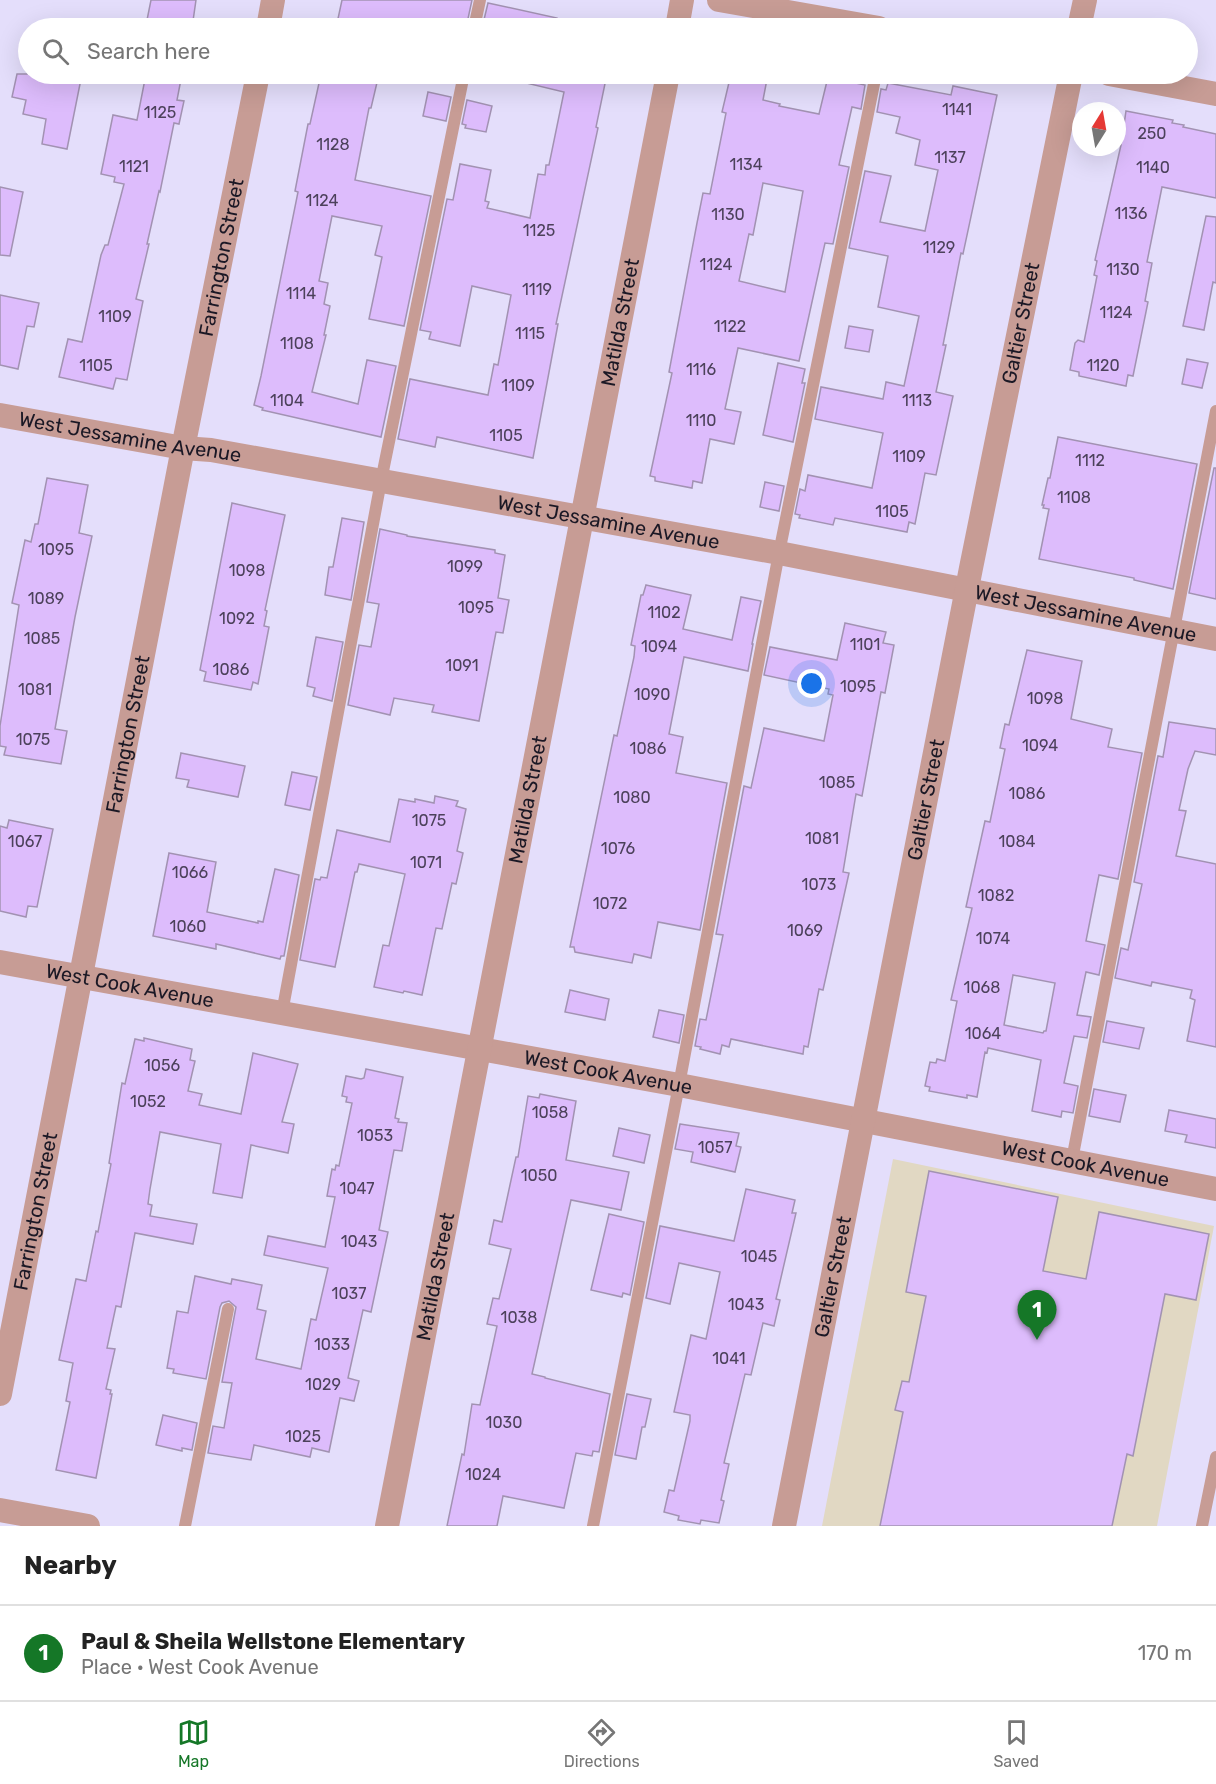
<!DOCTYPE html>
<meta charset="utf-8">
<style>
body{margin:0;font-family:Rubik,sans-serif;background:#f6f6f6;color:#222}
.compass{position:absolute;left:1072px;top:102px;width:54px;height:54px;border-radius:50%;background:#fff;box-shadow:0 6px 24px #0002;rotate:11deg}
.you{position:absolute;left:812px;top:684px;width:21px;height:21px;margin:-15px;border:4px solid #fff;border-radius:50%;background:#1a73e8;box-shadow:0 0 0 9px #1a73e833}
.badge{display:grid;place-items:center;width:39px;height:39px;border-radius:50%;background:#157727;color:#fff;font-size:20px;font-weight:700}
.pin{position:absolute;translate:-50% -50px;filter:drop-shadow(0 2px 3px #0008)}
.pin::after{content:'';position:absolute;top:32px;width:21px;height:18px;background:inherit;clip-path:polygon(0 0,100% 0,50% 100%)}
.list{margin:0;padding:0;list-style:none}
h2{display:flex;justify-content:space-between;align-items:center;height:78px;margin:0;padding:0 24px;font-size:26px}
h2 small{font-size:20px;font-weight:400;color:#767676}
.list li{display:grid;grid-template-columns:39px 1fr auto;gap:18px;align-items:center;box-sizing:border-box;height:96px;padding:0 24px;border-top:2px solid #e0e0e0}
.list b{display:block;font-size:22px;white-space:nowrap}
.list p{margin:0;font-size:20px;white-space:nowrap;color:#767676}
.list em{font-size:20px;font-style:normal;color:#767676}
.icon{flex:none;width:33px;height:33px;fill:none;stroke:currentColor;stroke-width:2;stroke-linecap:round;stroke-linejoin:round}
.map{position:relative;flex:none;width:1216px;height:1526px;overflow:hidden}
.search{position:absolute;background:#fff;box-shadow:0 6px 24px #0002;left:18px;right:18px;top:18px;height:66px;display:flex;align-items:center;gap:15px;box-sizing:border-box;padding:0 21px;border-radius:33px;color:#767676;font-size:22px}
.sheet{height:174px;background:#fff}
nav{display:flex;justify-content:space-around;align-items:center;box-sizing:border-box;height:84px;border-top:2px solid #e0e0e0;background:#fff;font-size:16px;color:#767676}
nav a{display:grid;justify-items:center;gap:3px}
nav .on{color:#157727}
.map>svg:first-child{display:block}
.education{fill:#e1d8c3}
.building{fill:#ddbcfc;stroke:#a292b2;stroke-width:1.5;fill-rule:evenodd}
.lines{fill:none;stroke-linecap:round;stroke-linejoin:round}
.lane{stroke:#c79c95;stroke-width:12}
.street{stroke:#c79c95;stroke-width:24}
.labels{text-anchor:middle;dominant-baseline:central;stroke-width:4.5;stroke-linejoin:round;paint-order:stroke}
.number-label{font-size:16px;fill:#4c415b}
.street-label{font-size:20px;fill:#1b1825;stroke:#fff}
</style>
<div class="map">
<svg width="1216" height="1526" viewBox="0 0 1216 1526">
<rect width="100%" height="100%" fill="#e4defb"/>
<!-- education -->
<path class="education" d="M893,1159L1214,1226L1157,1526H822Z"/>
<!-- building -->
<g class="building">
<path d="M151,0H196L192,28L147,20Z"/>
<path d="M342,0H472L466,28L419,19L418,28H336Z"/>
<path d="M488,3L557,18L556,28H482Z"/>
<path d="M17,74H82L67,149L42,144L46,119L23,114L26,100L12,97Z"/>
<path d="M146,74H182L177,100L184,101L179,124L174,123L160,192L159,191L147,244H149L136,299L143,301L127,380L116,378L113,389L59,377L68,339L82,342L101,255L105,245H108L124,184L114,182L115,177L101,174L113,115L137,120Z"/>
<path d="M321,74H379L371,108H369L355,180L431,196L404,326L369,319L382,257L375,255L382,226L332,216L319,281L328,283L324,304L330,306L324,335H326L312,392L358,404L367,360L396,366L381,437L262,410L263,408L254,405L261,376L298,192L295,191L308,124H310Z"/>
<path d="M523,74H607L596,127L598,128L556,324H558L533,458L437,437L435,447L398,439L410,379L488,395L494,364L498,365L511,295L472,286L460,346L429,339L431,332L420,330L447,199L453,200L460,164L491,170L485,201L489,202L487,208L530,218L538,174L545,175L546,165H549L564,92L522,82Z"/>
<path d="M731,74H768L763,100L780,104L779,106L819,114L828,77L865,85L861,109L852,107L839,165L849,167L833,244L825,243L799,361L738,348L725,409L741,412L734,444L710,439L702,483L693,481L692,488L655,481V477L650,476L672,373L669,372L697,223L703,193L710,194L726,113L722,112ZM763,183L803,191L785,292L739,281L749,234L753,235Z"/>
<path d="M888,83L951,95L953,86L997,95L963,254L961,253L943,345H946L936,392L953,396L936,475L925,473L915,524L909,522L907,532L835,518L833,525L799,518L800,515L795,514L800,489L805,491L808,475L872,488L883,433L815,419L821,387L883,399L886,382L904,386L919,316L878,307L888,256L849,248L865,171L891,176L880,222L925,231L938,170L915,165L920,140L896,133L900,117L877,112L881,89L886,90Z"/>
<path d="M428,92L451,97L446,121L423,116Z"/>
<path d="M467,100L492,106L486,132L465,128L466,125L462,124Z"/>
<path d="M1126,111L1173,120L1172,123L1184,125L1183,127L1216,134V198L1162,187L1147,262L1152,263L1145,301L1148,302L1133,376L1128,375L1126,386L1079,376V372L1070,370L1075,343L1078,340L1084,342L1097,276L1094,275L1097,261L1095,260L1121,145Z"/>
<path d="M0,187L23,192L10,256L0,255Z"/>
<path d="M1206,216L1216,217V283L1213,282L1204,330L1183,326Z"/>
<path d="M0,295L39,303L34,327L27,326L18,369L0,365Z"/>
<path d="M849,326L873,330L869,352L845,348Z"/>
<path d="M1187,359L1208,363L1202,388L1182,384Z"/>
<path d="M778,363L805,369L802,383H805L793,442L763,435Z"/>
<path d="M1058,437L1197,464L1173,589L1134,580V578L1039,559L1049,509L1043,508L1044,505H1042L1048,478H1050Z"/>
<path d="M1214,468H1216V599L1189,593Z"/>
<path d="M47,478L88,485L79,533L92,536L75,617L55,729L67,731L61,764L4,755L6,747L0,746V726L19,605L12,603L25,540L31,542L35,524H38Z"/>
<path d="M765,482L784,486L779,511L760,507Z"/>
<path d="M232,503L285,515L265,610L267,611L264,626L269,627L258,684L253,682L251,690L204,681L206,672L200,670Z"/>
<path d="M342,518L364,522L351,600L325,595L329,567H333Z"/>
<path d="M380,529L407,535V536L495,550V553L505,555L498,598L509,600L503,633L496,632L479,721L432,712L434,705L394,698L390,715L348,705L359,645L371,647L379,604L367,602Z"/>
<path d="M646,585L691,595L683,629L732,640L741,597L761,601L752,644H753L748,671L684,657L669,734L683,737L676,773L727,783L700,930L658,922L651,958L634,954L632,963L575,952L574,947H570L614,735L617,736L634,657L635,646L631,645L641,595H643Z"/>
<path d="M845,623L886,632L883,643L894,645L885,693L881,692L862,796L856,794L843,872L849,873L823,990L819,989L808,1047L804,1046L803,1054L731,1039L729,1047L722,1045L720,1054L700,1049L701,1047L695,1046L700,1019L706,1020L723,935L716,934L744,786L751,788L764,728L824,741L833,695L828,694L829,689L764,675L770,647L837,660Z"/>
<path d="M316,637L343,642L332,701L313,696L315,688L307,686Z"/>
<path d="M1027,650L1082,661L1071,719L1112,729L1108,747L1142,753L1118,879L1099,875L1086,941L1105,945L1099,975L1086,972L1077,1015L1091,1017L1087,1038L1074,1036L1064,1083L1078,1086L1073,1113L1062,1111L1061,1117L1032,1111L1041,1060L988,1048L987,1053L985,1052L977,1097L967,1095V1098L929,1091L930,1087L925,1086L930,1062L936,1063L937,1059L945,1061L957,1001L951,1000L972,908L966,907L985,821L990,822L1005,749L1000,748L1005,724L1009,725ZM1013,975L1055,983L1046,1031H1044L1043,1033L1004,1025Z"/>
<path d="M1169,722L1216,729V755L1195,751L1188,769L1179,810L1186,811L1176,856L1216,864V1047L1187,1041L1195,1000L1190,998L1192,990L1152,982L1151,986L1115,978L1121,948L1128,950L1142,884L1134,882L1158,756L1163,757Z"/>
<path d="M181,753L245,766L238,797L187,787L189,780L176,778Z"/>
<path d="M292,772L317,777L310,810L285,805Z"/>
<path d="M435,796L458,801L456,806L466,809L457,851L463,853L456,884L452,883L442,929L436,928L422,995L404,991L403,993L374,987L383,945L389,946L405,874L359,864L357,872H355L335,967L300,960L315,879L320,880L321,877L327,878L337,830L390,842L399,799L415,802V799L434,803Z"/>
<path d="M9,820L53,829L37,907L28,906L26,917L0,911V826L7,828Z"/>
<path d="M169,853L216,862L207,912L258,923V921L263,922L275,869L299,875L284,956H281L280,959L216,944V949L153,936Z"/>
<path d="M570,990L609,999L605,1020L565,1012Z"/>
<path d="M659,1010L684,1015L679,1043L653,1037Z"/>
<path d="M1107,1021L1144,1028L1139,1049L1103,1042Z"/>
<path d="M144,1038L192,1049L190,1060L195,1061L188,1091L202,1094L199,1105L241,1114L253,1053L298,1064L282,1122L294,1124L288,1153L251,1145L242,1198L213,1193L221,1144L160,1132L150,1189L148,1204L152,1205L150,1216L197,1224L193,1244L135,1233L121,1307L116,1306L107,1348L115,1349L106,1389L111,1390L110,1394H112L96,1478L56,1470L70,1402L66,1401L73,1363L59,1360L76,1279L86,1281L96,1231L98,1232L111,1164L109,1163L122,1083L125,1084L135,1039L144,1041Z"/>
<path d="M366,1069L403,1077L395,1118L399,1119L398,1122L407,1123L402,1151L394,1150L379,1230L388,1232L371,1312L363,1310L348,1378L359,1381L354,1401L340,1398L329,1452L312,1448L310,1457L254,1445L251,1460L208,1453L213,1426L224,1428L232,1383L222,1382L236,1307L229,1301L222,1303L220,1307L206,1379L173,1373L174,1369L167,1368L177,1311L188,1313L195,1276L231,1284L232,1279L262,1285L257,1309L266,1311L256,1359L301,1369L311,1319L316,1320L328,1268L264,1255L268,1236L325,1247L335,1197L327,1196L332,1169L335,1170L336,1165L339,1166L352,1103L346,1102L347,1097L342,1096L346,1076L361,1079L364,1078Z"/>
<path d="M1094,1089L1126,1095L1120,1122L1089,1116Z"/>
<path d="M540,1094L576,1101L566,1160L629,1172L621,1210L571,1200L532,1374L545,1377V1378L610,1394L599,1452L593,1451L592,1456L576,1453L564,1508L503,1496L497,1526H447L462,1454L464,1455L472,1404L480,1405L497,1326L487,1324L493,1298L499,1299L511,1249L489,1244L494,1220L502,1222L516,1157H518L528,1096L539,1098Z"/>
<path d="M1169,1110L1216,1119V1148L1185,1142L1187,1135L1165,1131Z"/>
<path d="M680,1124L739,1133L736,1146L741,1147L735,1172L691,1162L693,1152L675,1149Z"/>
<path d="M619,1128L650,1135L644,1163L613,1156Z"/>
<path d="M929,1171L1058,1197L1043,1271L1086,1279L1099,1212L1209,1234L1196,1300L1165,1294L1133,1456L1127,1454L1112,1526H880L903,1412L895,1410L902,1381L909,1382L926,1296L906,1292Z"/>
<path d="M746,1189L795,1200L792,1213H796L776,1299L780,1300L774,1326L763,1323L751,1375L745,1374L724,1463L729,1464L721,1500L724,1501L719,1523L701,1520L700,1524L678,1520L679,1516L664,1512L669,1490L674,1491L690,1421V1415L674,1412L691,1335L706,1339L720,1272L679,1263L670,1304L646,1298L660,1226L734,1241Z"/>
<path d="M609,1214L644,1222L630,1295L623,1293L622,1297L591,1290Z"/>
<path d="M627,1394L651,1399L645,1427H642L636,1459L615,1455Z"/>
<path d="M163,1415L197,1423L192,1450L182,1448V1451L156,1445Z"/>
</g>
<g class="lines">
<!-- lane -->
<g class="lane">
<path d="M474,28L480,0"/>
<path d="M282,1013L381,481L464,74"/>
<path d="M1072,1160L1216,411"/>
<path d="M185,1526L228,1309"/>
<path d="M593,1526L679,1085L779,553L876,74"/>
<path d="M1202,1526L1216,1457"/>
</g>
<!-- street -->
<g class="street">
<path d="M719,0L879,28"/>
<path d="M268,28L273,0"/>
<path d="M677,28L682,0"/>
<path d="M1079,28L1085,0"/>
<path d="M1109,74L1216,94"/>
<path id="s1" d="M0,415L183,448L211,450L779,553L1216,639"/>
<path id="s2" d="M0,962L679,1085L1216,1189"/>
<path id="s3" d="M0,1394L183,448L258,74"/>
<path d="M0,1510L88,1526"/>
<path id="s4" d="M387,1526L668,74"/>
<path id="s5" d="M784,1526L971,568L1071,74"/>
</g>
</g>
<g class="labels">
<!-- number labels -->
<g class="number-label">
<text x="957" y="109">1141</text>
<text x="160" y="112">1125</text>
<text x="1152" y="133">250</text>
<text x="333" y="144">1128</text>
<text x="950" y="157">1137</text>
<text x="746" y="164">1134</text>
<text x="134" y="166">1121</text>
<text x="1153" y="167">1140</text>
<text x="322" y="200">1124</text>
<text x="1131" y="213">1136</text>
<text x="728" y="214">1130</text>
<text x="539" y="230">1125</text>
<text x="939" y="247">1129</text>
<text x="716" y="264">1124</text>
<text x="1123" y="269">1130</text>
<text x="537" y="289">1119</text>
<text x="301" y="293">1114</text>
<text x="1116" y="312">1124</text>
<text x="115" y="316">1109</text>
<text x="730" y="326">1122</text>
<text x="530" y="333">1115</text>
<text x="297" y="343">1108</text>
<text x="96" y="365">1105</text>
<text x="1103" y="365">1120</text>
<text x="701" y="369">1116</text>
<text x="518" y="385">1109</text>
<text x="287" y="400">1104</text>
<text x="917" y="400">1113</text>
<text x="701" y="420">1110</text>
<text x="506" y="435">1105</text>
<text x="909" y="456">1109</text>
<text x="1090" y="460">1112</text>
<text x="1074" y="497">1108</text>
<text x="892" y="511">1105</text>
<text x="56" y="549">1095</text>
<text x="465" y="566">1099</text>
<text x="247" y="570">1098</text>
<text x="46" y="598">1089</text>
<text x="476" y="607">1095</text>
<text x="664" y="612">1102</text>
<text x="237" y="618">1092</text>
<text x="42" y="638">1085</text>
<text x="865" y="644">1101</text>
<text x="659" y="646">1094</text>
<text x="462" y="665">1091</text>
<text x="231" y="669">1086</text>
<text x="858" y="686">1095</text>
<text x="35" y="689">1081</text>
<text x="652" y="694">1090</text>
<text x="1045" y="698">1098</text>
<text x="33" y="739">1075</text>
<text x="1040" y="745">1094</text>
<text x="648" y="748">1086</text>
<text x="837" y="782">1085</text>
<text x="1027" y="793">1086</text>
<text x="632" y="797">1080</text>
<text x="429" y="820">1075</text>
<text x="822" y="838">1081</text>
<text x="25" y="841">1067</text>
<text x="1017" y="841">1084</text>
<text x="618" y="848">1076</text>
<text x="426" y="862">1071</text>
<text x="190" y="872">1066</text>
<text x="819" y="884">1073</text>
<text x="996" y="895">1082</text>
<text x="610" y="903">1072</text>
<text x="188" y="926">1060</text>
<text x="805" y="930">1069</text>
<text x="993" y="938">1074</text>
<text x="982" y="987">1068</text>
<text x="983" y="1033">1064</text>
<text x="162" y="1065">1056</text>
<text x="148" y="1101">1052</text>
<text x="550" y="1112">1058</text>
<text x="375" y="1135">1053</text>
<text x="715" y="1147">1057</text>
<text x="539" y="1175">1050</text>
<text x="357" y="1188">1047</text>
<text x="359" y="1241">1043</text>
<text x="759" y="1256">1045</text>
<text x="349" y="1293">1037</text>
<text x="746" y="1304">1043</text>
<text x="519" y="1317">1038</text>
<text x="332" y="1344">1033</text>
<text x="729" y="1358">1041</text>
<text x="323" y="1384">1029</text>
<text x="504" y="1422">1030</text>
<text x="303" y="1436">1025</text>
<text x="483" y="1474">1024</text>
</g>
<!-- street labels -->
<g class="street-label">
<text stroke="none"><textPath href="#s3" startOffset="1158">Farrington Street</textPath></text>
<text stroke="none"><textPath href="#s4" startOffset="1226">Matilda Street</textPath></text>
<text stroke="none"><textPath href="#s5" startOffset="1226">Galtier Street</textPath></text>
<text stroke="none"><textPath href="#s1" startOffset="132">West Jessamine Avenue</textPath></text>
<text stroke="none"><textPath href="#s1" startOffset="618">West Jessamine Avenue</textPath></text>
<text stroke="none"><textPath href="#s1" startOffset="1104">West Jessamine Avenue</textPath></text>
<text stroke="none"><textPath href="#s3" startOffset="672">Farrington Street</textPath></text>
<text stroke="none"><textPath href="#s5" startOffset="740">Galtier Street</textPath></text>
<text stroke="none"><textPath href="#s4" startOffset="740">Matilda Street</textPath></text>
<text stroke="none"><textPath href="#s2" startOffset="132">West Cook Avenue</textPath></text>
<text stroke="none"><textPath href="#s2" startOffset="618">West Cook Avenue</textPath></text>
<text stroke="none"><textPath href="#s2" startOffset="1104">West Cook Avenue</textPath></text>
<text stroke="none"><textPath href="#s3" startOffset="186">Farrington Street</textPath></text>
<text stroke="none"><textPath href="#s5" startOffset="254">Galtier Street</textPath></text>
<text stroke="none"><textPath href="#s4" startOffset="254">Matilda Street</textPath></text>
</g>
</g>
</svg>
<svg class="compass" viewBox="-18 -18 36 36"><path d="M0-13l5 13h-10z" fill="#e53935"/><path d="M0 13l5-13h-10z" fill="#767676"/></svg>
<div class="you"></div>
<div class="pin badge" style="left:1037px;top:1340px">1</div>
<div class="search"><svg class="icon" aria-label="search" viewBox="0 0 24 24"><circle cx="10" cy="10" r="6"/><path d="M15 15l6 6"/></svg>Search here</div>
</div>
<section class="sheet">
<h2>Nearby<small></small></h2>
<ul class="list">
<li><span class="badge">1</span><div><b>Paul &amp; Sheila Wellstone Elementary</b><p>Place · West Cook Avenue</p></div><em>170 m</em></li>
</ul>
</section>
<nav>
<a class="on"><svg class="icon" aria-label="map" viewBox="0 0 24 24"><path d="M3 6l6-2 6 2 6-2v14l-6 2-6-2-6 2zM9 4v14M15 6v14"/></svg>Map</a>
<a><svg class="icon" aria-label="directions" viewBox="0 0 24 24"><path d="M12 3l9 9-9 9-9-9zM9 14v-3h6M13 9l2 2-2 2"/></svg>Directions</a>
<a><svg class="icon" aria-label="saved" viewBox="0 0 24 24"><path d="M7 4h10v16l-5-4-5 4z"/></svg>Saved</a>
</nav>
